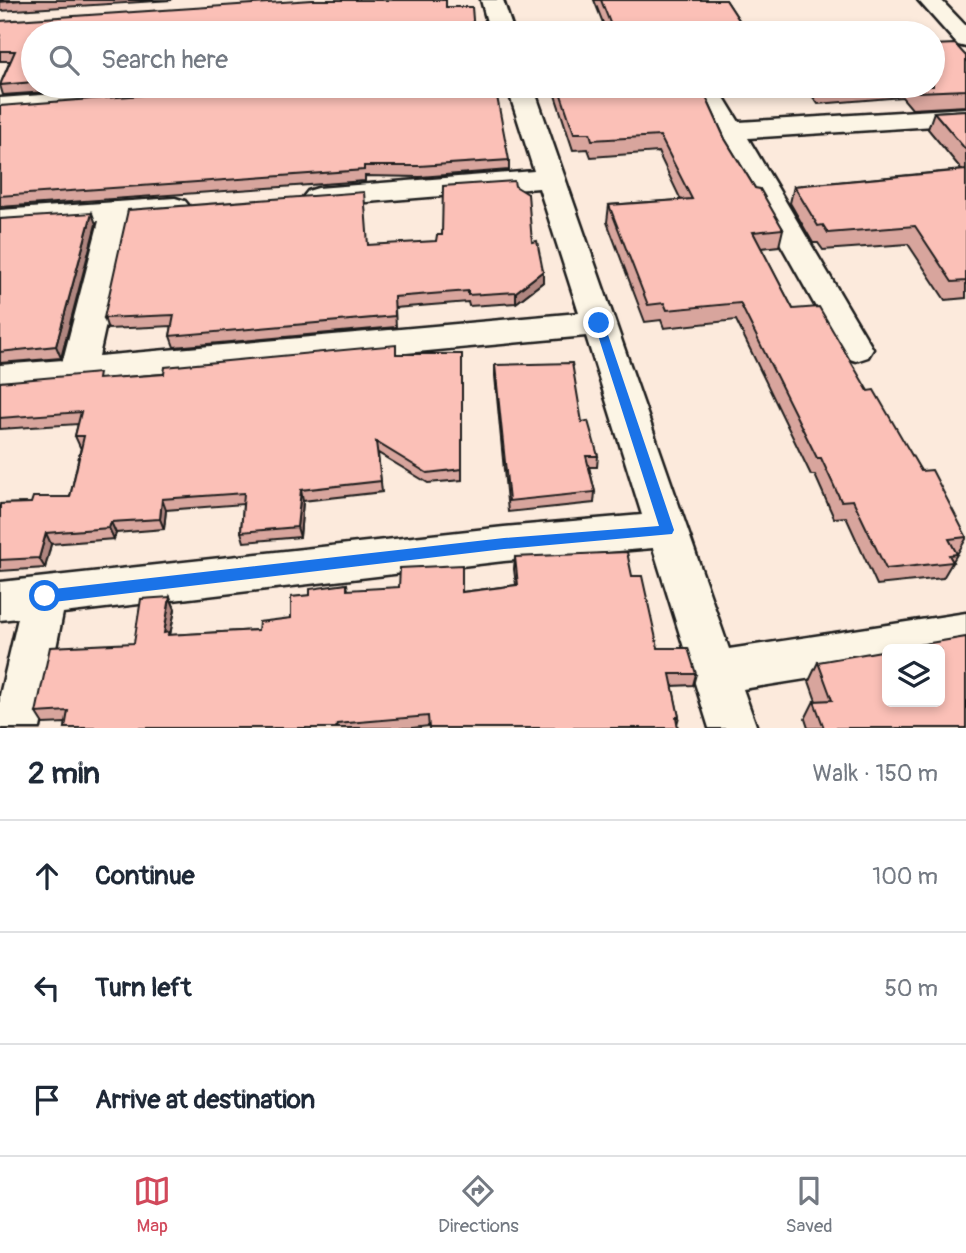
<!DOCTYPE html>
<meta charset="utf-8">
<style>
body{margin:0;font-family:Pangolin,sans-serif;background:#f6f6f7;color:#1f2937}
.controls{position:absolute;right:21px;bottom:21px;display:grid;overflow:hidden;border-radius:10px;box-shadow:0 4px 10px #0003}
.controls button{width:63px;height:63px;display:grid;place-items:center;padding:0;border:0;border-bottom:2px solid #e0e1e3;background:#fff;color:#1f2937;font:35px sans-serif}
.stop{position:absolute;width:21px;height:21px;margin:-16px;border:5px solid #1a73e8;border-radius:50%;background:#fff}
.stop.end{background:#1a73e8;border-color:#fff;box-shadow:0 2px 7px #0008}
.list{margin:0;padding:0;list-style:none}
h2{display:flex;justify-content:space-between;align-items:center;height:91px;margin:0;padding:0 28px;font-size:30px}
h2 small{font-size:23px;font-weight:400;color:#747a83}
.list li{display:grid;grid-template-columns:46px 1fr auto;gap:21px;align-items:center;box-sizing:border-box;height:112px;padding:0 28px;border-top:2px solid #e0e1e3}
.list b{display:block;font-size:26px;white-space:nowrap}
.list em{font-size:23px;font-style:normal;color:#747a83}
.icon{flex:none;width:38px;height:38px;fill:none;stroke:currentColor;stroke-width:2;stroke-linecap:round;stroke-linejoin:round}
.map{position:relative;flex:none;width:966px;height:728px;overflow:hidden}
.search{position:absolute;background:#fff;box-shadow:0 4px 10px #0003;left:21px;right:21px;top:21px;height:77px;display:flex;align-items:center;gap:18px;box-sizing:border-box;padding:0 24px;border-radius:38px;color:#747a83;font-size:26px}
.sheet{height:427px;background:#fff}
nav{display:flex;justify-content:space-around;align-items:center;box-sizing:border-box;height:98px;border-top:2px solid #e0e1e3;background:#fff;font-size:19px;color:#747a83}
nav a{display:grid;justify-items:center;gap:4px}
nav .on{color:#d1495b}
.map>svg:first-child{display:block}
.lines{fill:none;stroke-linecap:round;stroke-linejoin:round}
.minor-casing{stroke:#1c1c1c;stroke-width:5}
.minor{fill:#fcf5e5;fill-rule:evenodd}
.wall{fill:#d8a59d;stroke:#1c1c1c;stroke-width:2}
.shaded-wall{fill:#b08680;stroke:#1c1c1c;stroke-width:2}
.building{fill:#fbc0b7;stroke:#1c1c1c;stroke-width:2}
.route{fill:#1a73e8}
</style>
<div class="map">
<svg width="966" height="728" viewBox="0 0 966 728">
<rect width="100%" height="100%" fill="#fceadc"/>
<filter id="ink" filterUnits="userSpaceOnUse"><feTurbulence type="fractalNoise" baseFrequency=".0143" numOctaves="2"/><feDisplacementMap in="SourceGraphic" scale="14" xChannelSelector="R" yChannelSelector="G"/><feConvolveMatrix kernelMatrix="1 2 1 2 8 2 1 2 1" color-interpolation-filters="sRGB"/></filter>
<g filter="url(#ink)">
<g class="lines">
<!-- minor casing -->
<g class="minor-casing">
<g id="minor">
<path d="M481,0H503L514,33H490Z"/>
<path d="M918,0H941L966,26V47L958,45Z"/>
<path d="M165,86H276L272,91L263,94L0,114V98Z"/>
<path d="M507,86H533L729,649L966,613V653L940,657V649H887V666L743,689L757,728H709L653,548L504,561L63,613L40,728H0V695L18,618L0,620V582L504,527L642,515L586,336L0,391V365L63,360L99,221L0,228V210L175,198L185,201L190,207L185,213L129,219L99,356L579,313L539,188L318,206L308,203L303,197L308,191L318,188L534,171Z"/>
<path d="M692,86H717L739,122L966,108V124L748,138L873,349L868,357L856,361L844,357Z"/>
</g>
</g>
<!-- minor -->
<use href="#minor" class="minor"/>
</g>
<!-- wall -->
<g class="wall">
<path d="M0,0H172L0,11Z"/>
<path d="M594,0H726L741,23L739,33H607Z"/>
<path d="M0,21L33,33V86H132L3,95L0,85L10,61H0Z"/>
<path d="M966,56V106L912,109L902,97L818,104L805,86H933Z"/>
<path d="M553,86H701L725,139L755,188L783,229L779,246L761,248L793,309L868,391L921,471L966,536V539L943,578L877,585L846,517L834,518L815,475H811L736,320L664,328L661,320L645,322L607,222L609,205L681,200L658,152L591,157L588,149L573,150L553,89Z"/>
<path d="M0,106L509,160V170L420,177L365,176V181L0,207Z"/>
<path d="M966,110V298L945,300L908,244L823,250L818,243H813L790,203L794,186L962,170L928,129L934,112Z"/>
<path d="M0,219L96,224L61,358L0,363Z"/>
<path d="M532,242L543,282L516,303L469,306L468,302L395,308L396,327L174,347L170,336L172,326L108,329L104,318L368,245Z"/>
<path d="M397,354H462V480L428,483L378,453L382,492L303,501L300,537L244,542L241,532L243,504L166,510L164,529L116,533L114,539L51,544L45,568L0,571V504L31,503L70,497L81,447H80L75,436L78,424L0,429V382L102,379Z"/>
<path d="M495,365L582,422L598,456L597,467H589L595,492L594,503L508,512L495,376Z"/>
<path d="M515,557L632,576L658,648L696,674L693,685L672,686L679,717L677,724L429,726L412,728H65L66,723L43,724L36,713L134,643L170,597L175,609L170,635L258,630L291,618L310,595L347,584L348,590L462,592L516,585L514,569Z"/>
<path d="M818,662L966,728H808L805,719L814,701H816L809,681Z"/>
</g>
<!-- shaded-wall -->
<g class="shaded-wall">
<path d="M92,213L96,224L61,358L56,346Z"/>
<path d="M543,271V282L516,303V292Z"/>
<path d="M301,490L303,501L300,537L297,527Z"/>
<path d="M162,499L166,510L164,529L160,519Z"/>
<path d="M111,522L116,533L114,539L109,528Z"/>
<path d="M46,533L51,544L45,568L39,558Z"/>
<path d="M170,597L175,609L170,635L164,633Z"/>
</g>
<!-- building -->
<g class="building">
<path d="M0,0H23L0,2Z"/>
<path d="M312,0H446V7H472L474,33H33V82L0,85L15,51H0V21Z"/>
<path d="M601,0H726L741,23L675,28L677,33H614Z"/>
<path d="M955,44L966,56V90L918,92L912,86H933V45Z"/>
<path d="M261,86H495L509,160L419,166H364V170L0,196V106Z"/>
<path d="M558,86H701L725,139L755,188L760,189L783,229L753,232L793,309L819,307L868,391L874,390L921,471L932,470L966,536V537L949,539L957,554L949,555L953,562L886,569L853,500L841,501L821,458H817L740,303L667,310L664,303L648,305L609,205L692,199L660,136L592,140L590,133H574Z"/>
<path d="M966,110V150L934,112Z"/>
<path d="M966,170V281L952,282L915,226L828,233L823,225L818,226L794,186Z"/>
<path d="M514,181L515,186L528,194L532,242L537,241L543,271L516,292L468,295V291L394,297L395,316L170,336L174,315L104,318L128,210L364,192L368,245L436,241L437,235H442L443,186Z"/>
<path d="M92,213L56,346L0,352V219Z"/>
<path d="M396,345V354H462V469L427,473L376,442L381,481L301,490L297,527L241,532L244,493L162,499L160,519L111,522L109,528L46,533L39,558L0,560V504L31,503L33,497H70L84,436H75L81,412L0,418V382L99,373L98,379L164,374L165,367Z"/>
<path d="M572,363L582,422L588,421L598,456H586L595,492L509,501L495,365Z"/>
<path d="M627,552L632,576H642L658,648H688L696,674H670L679,717H676L678,728H429L428,716L337,724L336,728H65L68,711L36,713L50,647L134,643L141,599L170,597L164,633L169,632L168,635L258,630L259,622L291,618V597L310,595V589L347,584V590L399,587L400,568L462,565V592L518,585L515,557Z"/>
<path d="M966,637V728H824L814,701L832,700L818,662L887,650V702H940V649H894Z"/>
</g>
</g>
<!-- route -->
<path class="route" d="M599,319L604,323L674,530L672,534L504,549L45,603L40,601L38,596L45,590L504,538L659,526L594,323Z"/>
</svg>
<div class="controls">
<button><svg class="icon" aria-label="layers" viewBox="0 0 24 24"><path d="M12 4l9 5-9 5-9-5zM3 14l9 5 9-5"/></svg></button>
</div>
<div class="stop" style="left:45px;top:596px"></div>
<div class="stop end" style="left:599px;top:323px"></div>
<div class="search"><svg class="icon" aria-label="search" viewBox="0 0 24 24"><circle cx="10" cy="10" r="6"/><path d="M15 15l6 6"/></svg>Search here</div>
</div>
<section class="sheet">
<h2>2 min<small>Walk · 150 m</small></h2>
<ul class="list">
<li><svg class="icon" aria-label="ahead" viewBox="0 0 24 24"><path d="M12 20V5M6 11l6-6 6 6"/></svg><div><b>Continue</b></div><em>100 m</em></li>
<li><svg class="icon" aria-label="left" viewBox="0 0 24 24"><path d="M17 20v-9H6M10 6l-5 5 5 5"/></svg><div><b>Turn left</b></div><em>50 m</em></li>
<li><svg class="icon" aria-label="arrive" viewBox="0 0 24 24"><path d="M6 21V4h12l-3 4 3 4H6"/></svg><div><b>Arrive at destination</b></div></li>
</ul>
</section>
<nav>
<a class="on"><svg class="icon" aria-label="map" viewBox="0 0 24 24"><path d="M3 6l6-2 6 2 6-2v14l-6 2-6-2-6 2zM9 4v14M15 6v14"/></svg>Map</a>
<a><svg class="icon" aria-label="directions" viewBox="0 0 24 24"><path d="M12 3l9 9-9 9-9-9zM9 14v-3h6M13 9l2 2-2 2"/></svg>Directions</a>
<a><svg class="icon" aria-label="saved" viewBox="0 0 24 24"><path d="M7 4h10v16l-5-4-5 4z"/></svg>Saved</a>
</nav>
